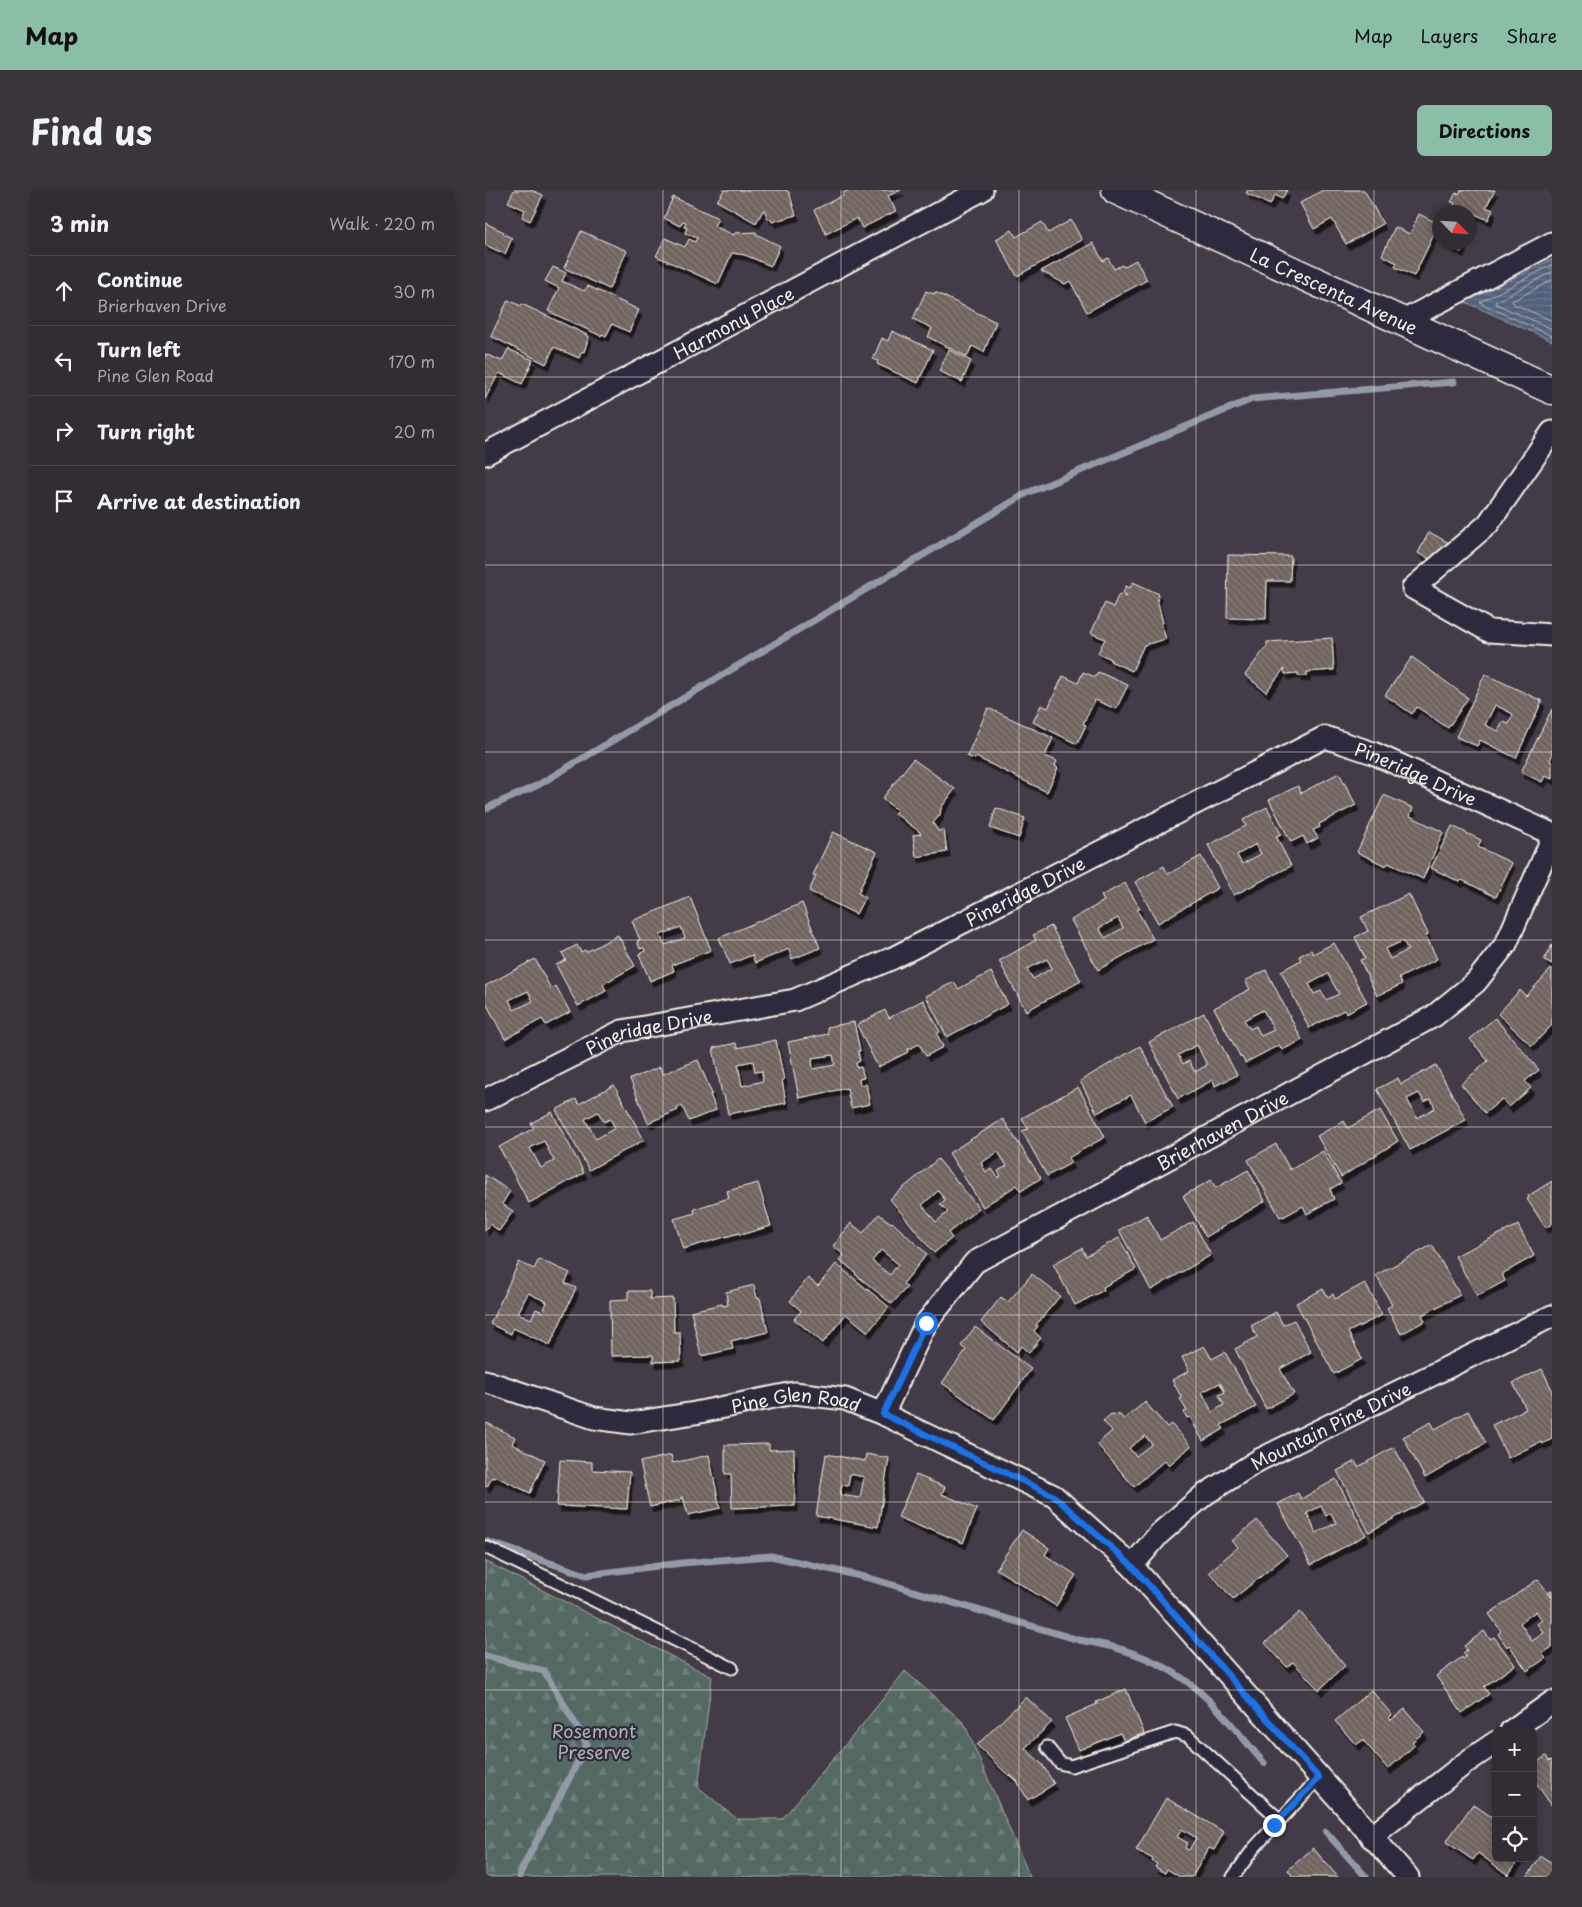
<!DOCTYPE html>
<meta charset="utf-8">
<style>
body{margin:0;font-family:"Playpen Sans",sans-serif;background:#3a343d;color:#f1f3f6}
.controls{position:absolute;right:15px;bottom:15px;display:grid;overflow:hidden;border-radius:8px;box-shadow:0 2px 8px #0003}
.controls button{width:45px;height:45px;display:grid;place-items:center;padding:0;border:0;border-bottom:1px solid #4d4850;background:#322c35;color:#f1f3f6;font:25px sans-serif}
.compass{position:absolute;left:947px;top:15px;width:45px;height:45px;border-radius:50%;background:#322c35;box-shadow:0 2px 8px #0003;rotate:115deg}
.stop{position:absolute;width:15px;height:15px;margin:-11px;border:4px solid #1a73e8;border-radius:50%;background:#fff}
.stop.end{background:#1a73e8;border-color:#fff;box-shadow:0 1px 5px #0008}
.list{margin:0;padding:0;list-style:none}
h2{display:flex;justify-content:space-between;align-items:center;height:65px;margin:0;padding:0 20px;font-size:21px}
h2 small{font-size:16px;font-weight:400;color:#a8a7ad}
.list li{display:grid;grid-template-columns:32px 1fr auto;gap:15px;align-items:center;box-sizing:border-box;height:70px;padding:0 20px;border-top:1px solid #4d4850}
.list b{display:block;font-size:19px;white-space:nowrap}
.list p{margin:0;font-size:16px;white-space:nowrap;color:#a8a7ad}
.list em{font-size:16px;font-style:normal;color:#a8a7ad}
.icon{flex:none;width:28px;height:28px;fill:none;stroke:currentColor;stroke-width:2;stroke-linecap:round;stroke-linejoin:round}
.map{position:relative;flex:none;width:1067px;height:1687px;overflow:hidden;border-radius:8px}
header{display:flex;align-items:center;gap:30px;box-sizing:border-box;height:70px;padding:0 25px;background:#8abfa5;color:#111}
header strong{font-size:24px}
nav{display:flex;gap:28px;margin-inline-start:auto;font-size:18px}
.intro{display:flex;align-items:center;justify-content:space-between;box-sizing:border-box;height:120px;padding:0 30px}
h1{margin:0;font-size:35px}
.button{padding:12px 22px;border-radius:8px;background:#8abfa5;color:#111;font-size:18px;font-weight:700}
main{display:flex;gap:30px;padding:0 30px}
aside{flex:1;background:#322c35;border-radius:8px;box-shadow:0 2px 8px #0003}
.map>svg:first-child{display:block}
.forest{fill:url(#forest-firs);stroke:#a4ada6}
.water{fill:url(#water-rules);stroke:#939aa7}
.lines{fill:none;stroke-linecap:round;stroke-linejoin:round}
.shore{stroke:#b3b7bc;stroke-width:1}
.stream{stroke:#939aa7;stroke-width:7}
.building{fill:url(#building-back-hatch);stroke:#f4f1e8;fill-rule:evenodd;filter:url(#shadow)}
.lane-casing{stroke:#f4f1e8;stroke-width:15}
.street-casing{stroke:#f4f1e8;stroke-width:25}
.secondary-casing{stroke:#f4f1e8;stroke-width:31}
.lane{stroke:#2f2a3d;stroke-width:11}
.street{stroke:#2f2a3d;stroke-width:21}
.secondary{stroke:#2f2a3d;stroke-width:28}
.route{stroke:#1a73e8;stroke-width:6}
.grid{fill:none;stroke:#f4f1e8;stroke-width:1;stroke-opacity:0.55}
.labels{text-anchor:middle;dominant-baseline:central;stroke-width:4.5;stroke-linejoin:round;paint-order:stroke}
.street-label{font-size:18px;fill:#f4f1e8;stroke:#2f2a3d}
.park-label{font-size:18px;fill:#acb4ad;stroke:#2f2a3d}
</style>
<header>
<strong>Map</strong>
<nav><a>Map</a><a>Layers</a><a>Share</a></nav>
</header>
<div class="intro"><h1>Find us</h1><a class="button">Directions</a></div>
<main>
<aside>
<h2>3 min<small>Walk · 220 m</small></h2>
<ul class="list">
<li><svg class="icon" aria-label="ahead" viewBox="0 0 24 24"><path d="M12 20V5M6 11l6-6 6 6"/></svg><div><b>Continue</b><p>Brierhaven Drive</p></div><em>30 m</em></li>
<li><svg class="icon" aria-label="left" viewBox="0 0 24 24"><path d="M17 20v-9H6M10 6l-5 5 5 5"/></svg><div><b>Turn left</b><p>Pine Glen Road</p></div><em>170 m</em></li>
<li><svg class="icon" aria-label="right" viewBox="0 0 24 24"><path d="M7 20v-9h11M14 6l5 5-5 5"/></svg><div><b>Turn right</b></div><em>20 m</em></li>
<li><svg class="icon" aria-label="arrive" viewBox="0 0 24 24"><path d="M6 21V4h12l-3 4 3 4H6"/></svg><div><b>Arrive at destination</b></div></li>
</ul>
</aside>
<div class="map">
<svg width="1067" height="1687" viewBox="0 0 1067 1687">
<defs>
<pattern id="forest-firs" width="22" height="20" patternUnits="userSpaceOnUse" patternTransform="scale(1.25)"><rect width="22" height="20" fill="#546964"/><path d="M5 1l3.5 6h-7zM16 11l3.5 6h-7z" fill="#6d7f7a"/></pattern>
<pattern id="water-rules" width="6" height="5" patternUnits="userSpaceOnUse" patternTransform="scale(1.25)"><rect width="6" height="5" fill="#52607b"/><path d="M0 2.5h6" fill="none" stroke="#6c778e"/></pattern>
<pattern id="building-back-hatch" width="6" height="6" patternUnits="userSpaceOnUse" patternTransform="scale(1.25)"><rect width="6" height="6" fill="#71645f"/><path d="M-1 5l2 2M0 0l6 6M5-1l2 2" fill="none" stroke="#867b76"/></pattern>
<filter id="shadow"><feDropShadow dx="3" dy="5.5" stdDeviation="0" flood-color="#0009"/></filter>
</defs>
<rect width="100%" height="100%" fill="#433b47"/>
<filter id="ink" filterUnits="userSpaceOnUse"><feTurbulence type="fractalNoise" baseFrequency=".02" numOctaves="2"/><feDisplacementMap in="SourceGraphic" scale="10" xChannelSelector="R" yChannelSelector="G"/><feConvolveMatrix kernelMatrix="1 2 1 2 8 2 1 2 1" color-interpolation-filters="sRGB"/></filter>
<g filter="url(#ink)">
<!-- forest -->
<path class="forest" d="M0,1371L227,1487L213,1597L252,1629H297L377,1535L420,1481L479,1533L545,1687H0Z"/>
<!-- water -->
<path class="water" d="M1067,69V151L980,112Z"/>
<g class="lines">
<!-- shore -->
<g class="shore">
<path d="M1067,75L995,112L997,114L1067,146"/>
<path d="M1067,82L1010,112L1011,114L1067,139"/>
<path d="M1067,90L1027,111L1029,114L1067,131"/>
</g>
<!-- stream -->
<g class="stream">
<path d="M0,619L53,595L542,303L767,209L969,192"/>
<path d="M0,1351L101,1385L197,1373L286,1366L384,1388L594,1450C631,1456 666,1466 697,1488C729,1510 754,1544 779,1573"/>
<path d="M0,1466L59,1481L102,1554L38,1677L35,1687"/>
<path d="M841,1642L881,1687"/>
</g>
</g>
<!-- building -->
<g class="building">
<path d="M29,0H46L58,5L45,31L37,27L40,20L23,12Z"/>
<path d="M239,0H301L304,2L311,25L287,32L286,29H283L279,19L271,33L232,11Z"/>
<path d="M364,0H416L403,6L411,21L377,38L372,28L341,44L329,20L359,5L358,3Z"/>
<path d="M763,0H802L797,9L790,5L785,15L761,3Z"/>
<path d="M838,0H879L898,34L861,54L847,29L829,39L815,13Z"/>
<path d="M976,0H1010L1001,17L1008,20L1003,30L990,24L988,27L984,25V22H973L968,20L970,13L966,12L971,3L974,4Z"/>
<path d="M188,7L233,28L229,36L249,45L250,43L271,42V44L295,56L286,76L260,65L247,63L233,94L171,66L180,48L200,57L204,49L210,52L212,48L200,43L202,38L199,37L201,32L198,31L195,36L179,28Z"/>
<path d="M934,24L954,34L929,86L910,77L912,73L897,65L910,37L925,44Z"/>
<path d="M586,30L597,50L532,86L511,49L527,40L531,47L557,32L563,43Z"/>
<path d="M0,33L19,42L18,44L27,48L20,64L0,55Z"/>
<path d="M96,41L142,61L124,99L79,78Z"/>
<path d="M955,52H980L976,62Z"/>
<path d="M608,53L618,71L623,68L629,79L637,75L638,77L651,70L662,90L602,122L585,91L580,94L556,81Z"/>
<path d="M68,77L81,83L77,91L99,101L103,96L154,120L144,142L127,134L121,146L117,144L116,146L63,121L74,98L60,91Z"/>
<path d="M441,101L449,104L450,102L511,132L499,162L487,156L482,167L443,147L447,138L428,129Z"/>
<path d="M23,110L36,116L37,114L104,146L99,162L97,161L94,168L69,157L61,174L6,146Z"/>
<path d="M407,141L448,160L433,193L392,174L393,171L388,169L397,148L403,151Z"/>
<path d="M23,159L48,170L37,194L14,183L0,209V164L17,171Z"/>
<path d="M464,160L486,171L477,192L454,181Z"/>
<path d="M944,342L966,354L956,375L933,363Z"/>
<path d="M743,365L806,366L805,391H782L781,429L742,428Z"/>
<path d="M648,392L674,404L672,409L678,433H676L681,449L659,455L647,481L625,471L626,469L613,463L620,449L606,443L620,413L628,417L634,404L641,407L642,405L638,403L641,396L645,398Z"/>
<path d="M847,448L849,480L822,482V486H813V483L800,484L799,479L781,502L760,485L782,456V452Z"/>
<path d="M927,467L983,508L963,538L932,517L927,524L900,505Z"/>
<path d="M598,482L610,487L613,482L643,495L631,519L610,510L598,534L601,535L592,554L548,532L556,515L563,518L578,486L593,493Z"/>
<path d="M1000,484L1057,511L1031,568L995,550L992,556L971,547ZM1010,515L1028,524L1024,534L1018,532L1013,541L1000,535Z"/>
<path d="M503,518L568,548L560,566L572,571L570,576L573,578L562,602L491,567L490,569L482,566Z"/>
<path d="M1067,519V565L1065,571L1067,572V589L1060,586L1057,592L1036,582Z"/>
<path d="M428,569L470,599L456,618L455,625L448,633L453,641L459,640L462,662L431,667L428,645L436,644L435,642L409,623L412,620L397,609Z"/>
<path d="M854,583L871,615L834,634L835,637L828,640L833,648L822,654L818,646L806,652L784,610L813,596L816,603Z"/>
<path d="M899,605L928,618L925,626L958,642L938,689L903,673L901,676L872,662Z"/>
<path d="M782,617L796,644L791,646L806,676L749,705L723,655L761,636L758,630ZM771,654L776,664L757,674L752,665Z"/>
<path d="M511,618L540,628L534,648L505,638Z"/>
<path d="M967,636L996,650L993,657L1027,673L1011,707L977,690L975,692L946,678Z"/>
<path d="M348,642L392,662L373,703L380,707L371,724L324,701L331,686L328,685Z"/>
<path d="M716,666L733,698L673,733L650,692L679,676L683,684Z"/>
<path d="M640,693L655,719L652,720L668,749L613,780L586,730L619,711L616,706ZM633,728L638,738L620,748L614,738Z"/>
<path d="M924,704L943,744L941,746L952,769L914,788L917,794L892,806L875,770L880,768L870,747L883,741L876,727ZM918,751L923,760L905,769L900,759Z"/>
<path d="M205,707L226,760L187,775L189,781L165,791L154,764L160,761L159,758L155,759L152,751L155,750L147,731ZM196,737L200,748L180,755L175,745Z"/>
<path d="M317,713L335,758L307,769L304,759L270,773L267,765L245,774L234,748Z"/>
<path d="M566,736L596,791L541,821L514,771L551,750L548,745ZM562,769L567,778L548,789L542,779Z"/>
<path d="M133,745L150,776L118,794L121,801L93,816L71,775L81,770L77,763L92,755L96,762L100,760L101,762Z"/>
<path d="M849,753L882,812L861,823L859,820L824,838L796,781L816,770L814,766L826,760L828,764ZM843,784L854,804L841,810L836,801L829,804L824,794Z"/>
<path d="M1067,755V774L1059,770Z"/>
<path d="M50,769L66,799L71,796L85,822L61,835L57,829L20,849L0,811V796ZM43,801L48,811L29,820L24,810Z"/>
<path d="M1067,778V835L1047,856L1013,824L1035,800L1041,806Z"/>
<path d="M781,780L817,850L797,860L794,855L760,873L757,867L756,868L729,818L765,799L760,791ZM778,820L789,840L776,846L771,836L765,839L759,830Z"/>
<path d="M506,782L523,814L462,847L441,806L469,792L473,799Z"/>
<path d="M438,810L455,842L452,844L458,857L441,866L434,854L422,860L423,862L393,877L372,835L400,820L404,828Z"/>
<path d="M719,823L752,885L730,896L728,890L693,909L664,852ZM712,855L722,875L710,882L704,871L698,874L693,865Z"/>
<path d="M1010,828L1054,880L1040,891L1046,898L1024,917L1017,909L1000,923L976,894L1003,871L985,849Z"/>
<path d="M369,832L375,861H373L375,871L371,873L372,878L376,877L379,888L374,889L375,895L381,894L385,914L366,918L362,898L314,908L303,852L343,844L342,837ZM348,865L350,875L328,879L327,868Z"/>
<path d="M291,850L299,890H297L301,913L243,924L239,905H237L228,858L251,853L252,858ZM268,871L270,882L277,881L278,891L257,896L253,874Z"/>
<path d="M655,856L688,917L660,932L646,905L612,923L595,891Z"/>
<path d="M213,870L227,904H225L231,920L204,931L197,916L192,918L193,920L163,933L145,889L175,877L178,884Z"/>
<path d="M951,875L981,930L925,960L892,899L913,888L916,894ZM934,903L939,912L946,909L950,918L932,928L922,909Z"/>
<path d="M129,895L159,950L104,980L71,920L91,909L94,914ZM113,922L119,932L125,929L130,938L111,949L100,929Z"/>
<path d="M593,897L620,947L583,968L586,973L562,986L537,941L543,939L537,928Z"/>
<path d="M895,920L913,951L856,987L832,946L859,931L863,938Z"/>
<path d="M67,922L99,983L44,1013L14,957L49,938L46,933ZM59,951L69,971L56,978L45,958Z"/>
<path d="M518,929L556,988L536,1001L532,995L498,1017L464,963ZM513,962L522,976L513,981L516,986L513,988L507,979L501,982L496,973Z"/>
<path d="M791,954L805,980L838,961L856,993L845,999L849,1009L822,1024L818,1016L798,1027L797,1026L795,1027L763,970Z"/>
<path d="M453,969L494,1018L463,1043L467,1048L449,1063L405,1009ZM453,1001L460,1010L455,1014L463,1022L451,1032L437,1015Z"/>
<path d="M763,980L780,1011L721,1047L698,1006L726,990L731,998Z"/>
<path d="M0,985L25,1001L17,1014L28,1021L14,1041L5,1034L0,1041Z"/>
<path d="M1067,991V1034L1062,1037H1060L1042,1009L1044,1008L1043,1006Z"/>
<path d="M273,993L286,1036L255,1045L254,1043L198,1059L189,1029L210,1023L209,1019L244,1008L242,1001Z"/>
<path d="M394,1024L406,1033L407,1032L442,1064L418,1094L422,1097L407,1114L370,1084L371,1083L355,1070L359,1065L348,1056L366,1033L378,1043ZM396,1060L413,1074L405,1085L387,1071Z"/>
<path d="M662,1025L675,1050L708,1032L726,1065L666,1100L634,1040Z"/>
<path d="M1033,1035L1049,1066L1017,1084L1020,1091L992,1106L970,1066Z"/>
<path d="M634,1048L651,1079L618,1097L619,1100L590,1115L568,1074L597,1058L601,1066Z"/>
<path d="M947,1055L975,1105L937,1125L940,1131L916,1144L902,1118L907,1115L891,1085Z"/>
<path d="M54,1069L85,1083L80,1093L91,1098L65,1155L28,1138L26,1144L5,1134L34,1072L49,1079ZM43,1103L62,1112L58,1122L51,1119L46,1129L33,1123Z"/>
<path d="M351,1074L404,1117L383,1142L361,1124L338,1153L309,1129L316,1121L305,1111L323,1088L333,1096Z"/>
<path d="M547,1084L575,1106L551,1135L553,1136L549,1141L556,1148L544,1163L536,1156L532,1162L496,1132L516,1107L523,1112Z"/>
<path d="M880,1093L897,1125L863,1142L877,1169L849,1184L811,1113L838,1099L843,1107L848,1104L850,1109Z"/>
<path d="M269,1095L272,1108H275L283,1142L246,1151L248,1159L216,1166L206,1121L237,1114V1116L243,1115L241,1102Z"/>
<path d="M143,1101H165V1109L188,1108L189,1142H195L196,1171L168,1172V1165L126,1166L125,1110L143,1109Z"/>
<path d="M791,1122L798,1135L809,1130L826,1162L795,1179L809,1204L781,1219L750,1159L772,1147L766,1136Z"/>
<path d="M490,1137L546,1179L509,1230L457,1193L481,1160L476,1156Z"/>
<path d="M719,1156L727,1169L740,1162L771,1217L736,1235L739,1239L718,1251L705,1227L702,1228L699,1222L702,1221L695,1209L697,1208L687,1190L704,1181L697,1167ZM735,1193L740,1202L734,1205L739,1215L727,1222L717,1202Z"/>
<path d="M1057,1179L1067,1200V1249L1057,1254L1056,1252L1023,1268L1007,1235L1041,1219L1028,1193Z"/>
<path d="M660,1212L682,1237L686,1234L706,1256L684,1275L680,1270L649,1297L612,1254L627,1241L618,1231L626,1224L635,1225L639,1229ZM660,1246L667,1254L651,1266L644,1258Z"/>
<path d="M983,1221L1001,1253L940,1288L918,1247L946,1232L950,1239Z"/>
<path d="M2,1233L30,1247L27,1254L60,1270L45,1303L12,1287L11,1288L7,1287L2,1297L0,1296V1236Z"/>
<path d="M284,1254V1260L309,1259L310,1316L247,1318L246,1284H240V1255Z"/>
<path d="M909,1257L939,1312L884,1342L852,1281L870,1271L873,1277Z"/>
<path d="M341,1264L380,1271L381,1264L404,1268L393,1337L331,1326ZM365,1284L379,1287L375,1308L355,1305L357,1295L363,1296Z"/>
<path d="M186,1265L188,1273L224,1265L235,1318L203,1325L198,1307H196V1310L165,1317L155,1272Z"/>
<path d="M75,1270L107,1272V1280L145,1282L142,1319L72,1316Z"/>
<path d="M431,1285L460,1297L457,1304L492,1319L478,1353L444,1338L443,1340L413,1327Z"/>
<path d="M851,1289L881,1345L826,1375L793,1314L813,1303L816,1309ZM836,1316L841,1326L846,1323L851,1333L831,1343L822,1323Z"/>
<path d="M772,1330L802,1365L748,1409L724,1382L753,1357L747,1351Z"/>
<path d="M537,1340L564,1358L560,1365L591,1385L571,1416L511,1379Z"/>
<path d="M1053,1389L1066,1407L1067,1406L1064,1402L1067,1400V1457L1057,1464L1061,1468L1042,1481L1024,1455L1022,1457L1013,1444L1016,1441L1004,1424ZM1051,1421L1057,1430L1052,1434L1059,1443L1047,1451L1035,1433Z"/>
<path d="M815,1422L860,1476L834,1500L808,1472L802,1477L780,1453Z"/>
<path d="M999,1441L1005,1449L1009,1447L1030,1475L999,1497L1004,1504L977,1523L951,1486L977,1467L978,1469L981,1467L978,1463L982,1460L979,1456Z"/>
<path d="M641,1499L659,1543L639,1551L635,1543L594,1560L580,1528L612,1514L611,1512Z"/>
<path d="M886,1500L907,1525L904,1528L906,1530L920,1519L939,1542L927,1552L930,1555L903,1579L878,1550L871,1555L850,1531Z"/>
<path d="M541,1507L567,1532L540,1558L557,1574L569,1594L543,1610L532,1591L525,1585L524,1586L492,1555Z"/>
<path d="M1061,1566L1064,1571L1067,1570V1616L1048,1589V1575Z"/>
<path d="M681,1608L739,1642L729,1660L724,1658L707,1687H695L682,1679L680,1683L670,1677L672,1674L667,1671L668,1669L651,1660ZM697,1639L711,1648L704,1660L700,1658L703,1653L692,1647Z"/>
<path d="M988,1614L1011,1630V1668H1035L1023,1685L993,1663L988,1670L961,1652Z"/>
<path d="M828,1658L853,1687H808L803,1680Z"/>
<path d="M1056,1666L1067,1673V1687H1042Z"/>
</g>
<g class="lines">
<!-- lane casing -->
<g class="lane-casing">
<g id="lane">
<path d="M0,1357L247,1478"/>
<path d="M562,1557L575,1573L586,1576L690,1542L703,1546L794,1629"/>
<path d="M748,1687L769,1658L834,1588"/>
</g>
</g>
<!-- street casing -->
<g class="street-casing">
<g id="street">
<path d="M918,131L1067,53"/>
<path d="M1067,242L1003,334L928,398L1004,441L1067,445"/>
<path id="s1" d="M0,264L497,0"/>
<path id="s2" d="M0,910L137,841L310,810L408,768L840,547L888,563L1067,644"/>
<path id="s3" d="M0,1191L109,1228L146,1233L210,1223L309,1203L360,1209L398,1224L569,1306L647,1376L923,1687"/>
<path id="s4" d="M398,1224L441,1133L490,1072L949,826L991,792L1021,754L1067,649"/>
<path id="s5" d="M647,1376L674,1344L719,1305L774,1270L1067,1126"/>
<path d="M1026,1541L1067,1512"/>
<path d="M886,1647L983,1571L1011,1552"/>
</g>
</g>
<!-- secondary casing -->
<g class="secondary-casing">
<g id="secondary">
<path id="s6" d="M631,0L1067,200"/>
</g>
</g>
<!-- lane -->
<use href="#lane" class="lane"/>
<!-- street -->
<use href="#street" class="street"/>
<!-- secondary -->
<use href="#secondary" class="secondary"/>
</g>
</g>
<g class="lines" filter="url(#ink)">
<!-- route -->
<path class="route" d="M441,1133L398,1224L569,1306L647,1376L834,1588L789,1635"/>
</g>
<!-- grid -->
<path class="grid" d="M178,0V1687M356,0V1687M534,0V1687M711,0V1687M889,0V1687M0,187H1067M0,375H1067M0,562H1067M0,750H1067M0,937H1067M0,1125H1067M0,1312H1067M0,1500H1067"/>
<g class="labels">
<!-- street labels -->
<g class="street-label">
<text stroke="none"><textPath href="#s6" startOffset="240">La Crescenta Avenue</textPath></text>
<text stroke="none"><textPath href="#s1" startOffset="281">Harmony Place</textPath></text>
<text stroke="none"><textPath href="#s2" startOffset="1019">Pineridge Drive</textPath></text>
<text stroke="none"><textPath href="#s2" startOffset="584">Pineridge Drive</textPath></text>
<text stroke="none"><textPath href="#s2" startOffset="179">Pineridge Drive</textPath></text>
<text stroke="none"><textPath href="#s4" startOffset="459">Brierhaven Drive</textPath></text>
<text stroke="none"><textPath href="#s3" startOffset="320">Pine Glen Road</textPath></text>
<text stroke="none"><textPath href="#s5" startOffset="246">Mountain Pine Drive</textPath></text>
</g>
<!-- park labels -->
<g class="park-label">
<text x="109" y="1540">Rosemont<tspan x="109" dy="21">Preserve</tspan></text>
</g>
</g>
</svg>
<div class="controls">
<button>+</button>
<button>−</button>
<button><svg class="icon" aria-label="locate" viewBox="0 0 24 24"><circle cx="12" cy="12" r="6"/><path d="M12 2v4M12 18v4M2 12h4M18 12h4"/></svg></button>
</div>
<svg class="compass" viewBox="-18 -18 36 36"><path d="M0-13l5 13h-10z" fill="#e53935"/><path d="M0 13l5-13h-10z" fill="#a8a7ad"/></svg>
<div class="stop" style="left:441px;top:1133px"></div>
<div class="stop end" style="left:789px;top:1635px"></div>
</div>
</main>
